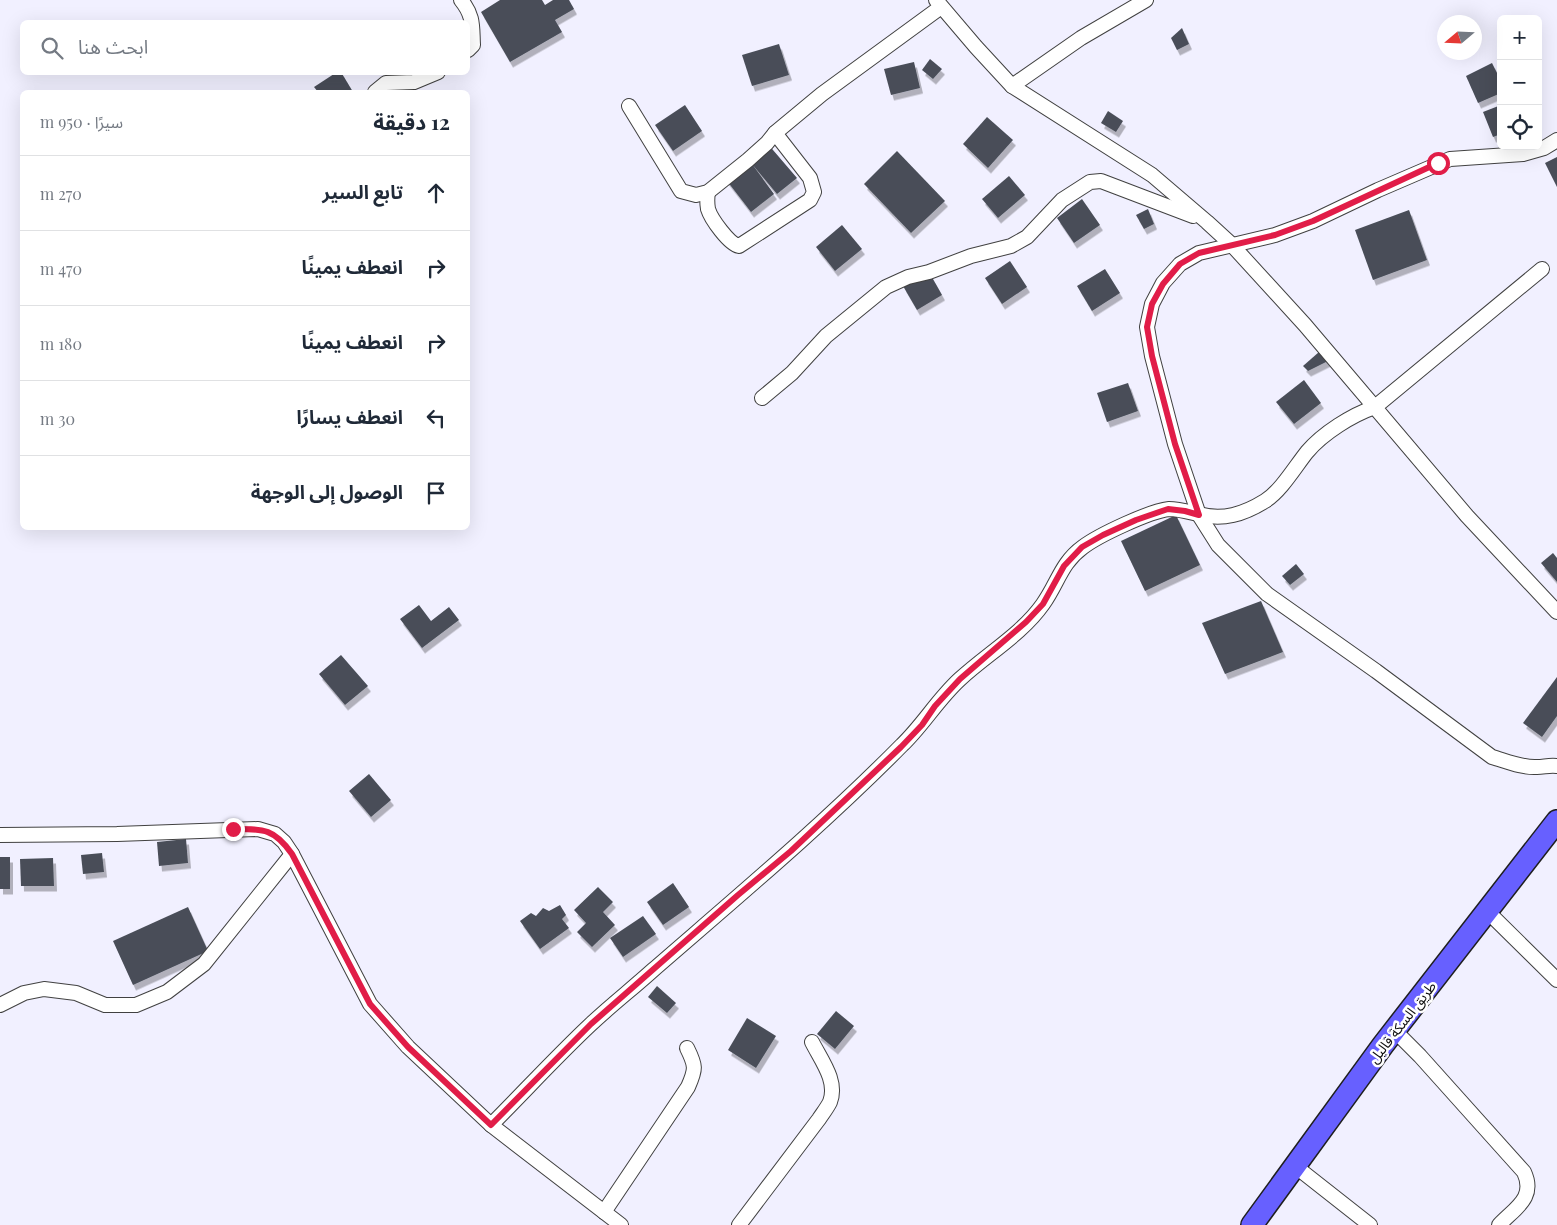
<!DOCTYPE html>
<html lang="ar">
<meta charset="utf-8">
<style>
body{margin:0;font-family:"Playfair Display","Noto Sans Arabic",serif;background:#f2f2f3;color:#1f2937;direction:rtl}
.controls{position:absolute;right:15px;top:15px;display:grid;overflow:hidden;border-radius:8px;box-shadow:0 5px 20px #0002}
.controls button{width:45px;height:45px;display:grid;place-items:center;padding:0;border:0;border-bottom:1px solid #e0e1e3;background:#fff;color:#1f2937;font:25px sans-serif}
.compass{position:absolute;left:1437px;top:15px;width:45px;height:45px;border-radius:50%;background:#fff;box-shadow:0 5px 20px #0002;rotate:251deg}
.stop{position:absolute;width:15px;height:15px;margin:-11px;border:4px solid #e11d48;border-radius:50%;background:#fff}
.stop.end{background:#e11d48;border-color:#fff;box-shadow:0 1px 5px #0008}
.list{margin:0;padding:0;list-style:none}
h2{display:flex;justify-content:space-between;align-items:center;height:65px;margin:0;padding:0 20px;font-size:21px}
h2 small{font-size:16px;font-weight:400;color:#747a83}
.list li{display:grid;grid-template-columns:32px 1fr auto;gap:15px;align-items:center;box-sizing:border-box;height:75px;padding:0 20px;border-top:1px solid #e0e1e3}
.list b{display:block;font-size:19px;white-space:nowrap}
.list em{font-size:16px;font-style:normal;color:#747a83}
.icon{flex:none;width:28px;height:28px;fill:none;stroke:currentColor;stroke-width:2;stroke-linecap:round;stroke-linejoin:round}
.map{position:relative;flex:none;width:1557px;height:1225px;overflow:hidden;direction:ltr}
.search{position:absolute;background:#fff;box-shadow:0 5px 20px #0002;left:20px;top:20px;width:450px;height:55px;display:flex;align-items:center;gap:12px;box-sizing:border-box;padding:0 18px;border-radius:8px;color:#747a83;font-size:19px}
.panel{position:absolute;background:#fff;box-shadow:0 5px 20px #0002;left:20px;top:90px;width:450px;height:440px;border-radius:8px;direction:rtl}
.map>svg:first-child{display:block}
.building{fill:#494e58;filter:url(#shadow)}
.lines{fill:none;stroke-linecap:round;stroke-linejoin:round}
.street-casing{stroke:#414141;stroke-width:16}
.primary-casing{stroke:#1f1f1f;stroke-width:24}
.street{stroke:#fff;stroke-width:14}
.primary{stroke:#6760ff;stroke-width:21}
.route{stroke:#e11d48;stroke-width:6}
.labels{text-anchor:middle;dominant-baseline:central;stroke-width:5;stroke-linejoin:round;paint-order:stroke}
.street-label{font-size:14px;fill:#0e0e0e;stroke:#fff}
</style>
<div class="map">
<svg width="1557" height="1225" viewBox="0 0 1557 1225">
<defs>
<filter id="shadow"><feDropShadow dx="3" dy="5.5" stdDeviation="0" flood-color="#0004"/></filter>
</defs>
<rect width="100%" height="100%" fill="#f1f0ff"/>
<!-- building -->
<g class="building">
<path d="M500,0H542L545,5L553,0H569L574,9L555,20L562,32L510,62L481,12Z"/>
<path d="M1182,28L1189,44L1177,50L1171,38Z"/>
<path d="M779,44L789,75L752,86L742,55Z"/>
<path d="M930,59L942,69L933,79L922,70Z"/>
<path d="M914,62L920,88L891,95L884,69Z"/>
<path d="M1492,63L1501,81V93L1478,103L1466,76Z"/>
<path d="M337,72H341L353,92H318L314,87Z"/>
<path d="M685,105L702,131L673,151L655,125Z"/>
<path d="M1501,105V134L1493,137L1483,112Z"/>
<path d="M1108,111L1123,121L1116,132L1101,123Z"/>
<path d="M987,117L1013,140L988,168L963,144Z"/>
<path d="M767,143L797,178L777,194L752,164L774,194L751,212L724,177Z"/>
<path d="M897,151L945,201L911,233L864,184Z"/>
<path d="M1557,157V187L1545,163Z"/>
<path d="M1009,176L1025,195L998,218L982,199Z"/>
<path d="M1082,199L1100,225L1074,243L1057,218Z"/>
<path d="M1148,209L1154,224L1144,229L1136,215Z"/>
<path d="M1409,210L1427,260L1373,280L1355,230Z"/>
<path d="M842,225L862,249L835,271L816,247Z"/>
<path d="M1010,261L1027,287L1002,304L985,278Z"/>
<path d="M1105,269L1120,293L1092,311L1077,286Z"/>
<path d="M929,272L942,295L917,310L903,286Z"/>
<path d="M1319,352L1328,361L1308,371L1303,366Z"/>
<path d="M1304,380L1321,403L1294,424L1276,402Z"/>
<path d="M1128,383L1138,411L1107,422L1097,393Z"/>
<path d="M1176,515L1200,565L1145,591L1121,541Z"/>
<path d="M1553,553L1557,558V582L1541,563Z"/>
<path d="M1296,564L1304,574L1290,585L1282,576Z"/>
<path d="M1261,601L1283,652L1225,674L1202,623Z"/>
<path d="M419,605L431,621L449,607L459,620L422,648L400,619Z"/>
<path d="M341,655L368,686L345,705L319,674Z"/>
<path d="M1557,677V716L1542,737L1523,723Z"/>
<path d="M369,774L391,800L371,817L349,791Z"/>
<path d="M186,839L188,863L159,866L157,842Z"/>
<path d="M102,853L104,872L83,874L81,855Z"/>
<rect x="0" y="857" width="10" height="32"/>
<path d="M53,858L54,886H21L20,859Z"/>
<path d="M673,883L689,907L663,925L647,902Z"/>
<path d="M598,887L613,902L603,912L615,925L592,947L577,932L586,923L574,910Z"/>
<path d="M560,905L566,915L562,919L569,928L540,949L520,921L531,913L536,916L543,908L549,911Z"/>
<path d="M188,907L208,951L133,985L113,941Z"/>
<path d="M643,916L656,934L623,957L610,938Z"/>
<path d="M657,986L676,1003L667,1013L648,997Z"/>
<path d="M836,1011L854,1026L835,1049L817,1034Z"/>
<path d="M747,1018L776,1036L756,1068L728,1050Z"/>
</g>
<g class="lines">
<!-- street casing -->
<g class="street-casing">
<g id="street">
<path d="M461,0C474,16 472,26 473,45L468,50"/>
<path d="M936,0L976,47L1012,86L1152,175L1207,222L1231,244L1305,325L1467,516L1557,612"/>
<path d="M1012,86L1081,38L1146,0"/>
<path d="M375,92L386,83L414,82L438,72"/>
<path d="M629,106L681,191L696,195L708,192L748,160L767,143L775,133L822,94L941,7"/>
<path d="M1557,140L1544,148L1523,154L1450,159L1378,190L1313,221L1275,235L1199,253L1180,264L1163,283L1152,304L1147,327L1152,356L1175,444L1199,515L1218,545L1267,594L1376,671L1492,757C1506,761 1522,768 1537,767C1544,767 1549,765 1557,766"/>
<path d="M708,192C707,198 707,203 708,209C711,219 729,244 739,246L810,200L814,192L810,178L775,133"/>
<path d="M762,398L792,373L826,336L886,287L908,277L929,272L971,256L1011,246L1027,237L1062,200L1090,182L1101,181L1193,216"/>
<path d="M0,835L117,834L258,829L275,834L284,842L292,854L370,1004L408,1047L491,1125L621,1225"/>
<path d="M1487,911L1557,980"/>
<path d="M0,1005L24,993L44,989L76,993L105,1005H136L167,992L204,964L292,854"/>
<path d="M1395,1031L1420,1056L1524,1172C1536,1198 1515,1208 1499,1225"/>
<path d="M491,1125C524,1092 556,1057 590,1025C610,1006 632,989 653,970C737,897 823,825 902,745C923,725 938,699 960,679C987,654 1022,634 1043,604C1058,583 1061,563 1083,547C1099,535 1150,511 1169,509C1179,509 1189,512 1198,514C1223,521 1244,514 1265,501C1281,491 1295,467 1307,452C1323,433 1352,415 1375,407L1542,269"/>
<path d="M1295,1166L1370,1225"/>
<path d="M604,1212L688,1087C696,1069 696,1066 687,1048"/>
<path d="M739,1225L819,1119C823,1113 827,1108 830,1102C838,1081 821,1060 812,1042"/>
</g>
</g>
<!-- primary casing -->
<g class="primary-casing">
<path id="primary" d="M1252,1225L1383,1045L1557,821"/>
</g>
<!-- street -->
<use href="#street" class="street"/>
<!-- primary -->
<use href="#primary" class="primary"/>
</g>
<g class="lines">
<!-- route -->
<path class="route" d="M233,829C263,829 274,828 292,854L370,1004L408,1047L491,1125L591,1024L738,895L791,851L901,747L922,725L935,706L960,679L1026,622L1043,604L1064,566L1082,547L1103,535L1136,520L1168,509L1185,511L1199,515L1175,444L1152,356L1147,327L1152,304L1163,284L1180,264L1199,253L1275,235L1313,221L1438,163"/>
</g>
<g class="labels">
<!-- street labels -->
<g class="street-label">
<text transform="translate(1402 1022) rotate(-52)">طريق السكة قاليل</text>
</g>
</g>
</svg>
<div class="controls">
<button>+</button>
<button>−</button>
<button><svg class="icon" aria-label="locate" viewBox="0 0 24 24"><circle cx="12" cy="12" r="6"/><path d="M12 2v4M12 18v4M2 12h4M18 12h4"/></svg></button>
</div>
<svg class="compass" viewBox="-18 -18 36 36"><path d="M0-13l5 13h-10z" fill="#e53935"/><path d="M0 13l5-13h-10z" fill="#747a83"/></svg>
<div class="stop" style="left:1438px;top:163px"></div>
<div class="stop end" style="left:233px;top:829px"></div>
<div class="search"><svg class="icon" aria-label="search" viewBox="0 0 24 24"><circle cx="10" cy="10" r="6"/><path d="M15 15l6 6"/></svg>ابحث هنا</div>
<section class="panel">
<h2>12 دقيقة<small>سيرًا · 950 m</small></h2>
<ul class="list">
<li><svg class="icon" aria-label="ahead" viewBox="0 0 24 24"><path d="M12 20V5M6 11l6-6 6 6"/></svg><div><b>تابع السير</b></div><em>270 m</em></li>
<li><svg class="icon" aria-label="right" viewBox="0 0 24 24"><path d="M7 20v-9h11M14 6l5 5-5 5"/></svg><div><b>انعطف يمينًا</b></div><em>470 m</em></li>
<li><svg class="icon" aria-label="right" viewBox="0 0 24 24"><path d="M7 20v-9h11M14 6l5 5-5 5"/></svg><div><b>انعطف يمينًا</b></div><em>180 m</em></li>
<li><svg class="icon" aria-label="left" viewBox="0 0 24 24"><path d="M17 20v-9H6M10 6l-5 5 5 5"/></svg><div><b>انعطف يسارًا</b></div><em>30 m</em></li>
<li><svg class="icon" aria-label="arrive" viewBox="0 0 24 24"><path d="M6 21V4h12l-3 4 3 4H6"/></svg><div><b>الوصول إلى الوجهة</b></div></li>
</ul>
</section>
</div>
